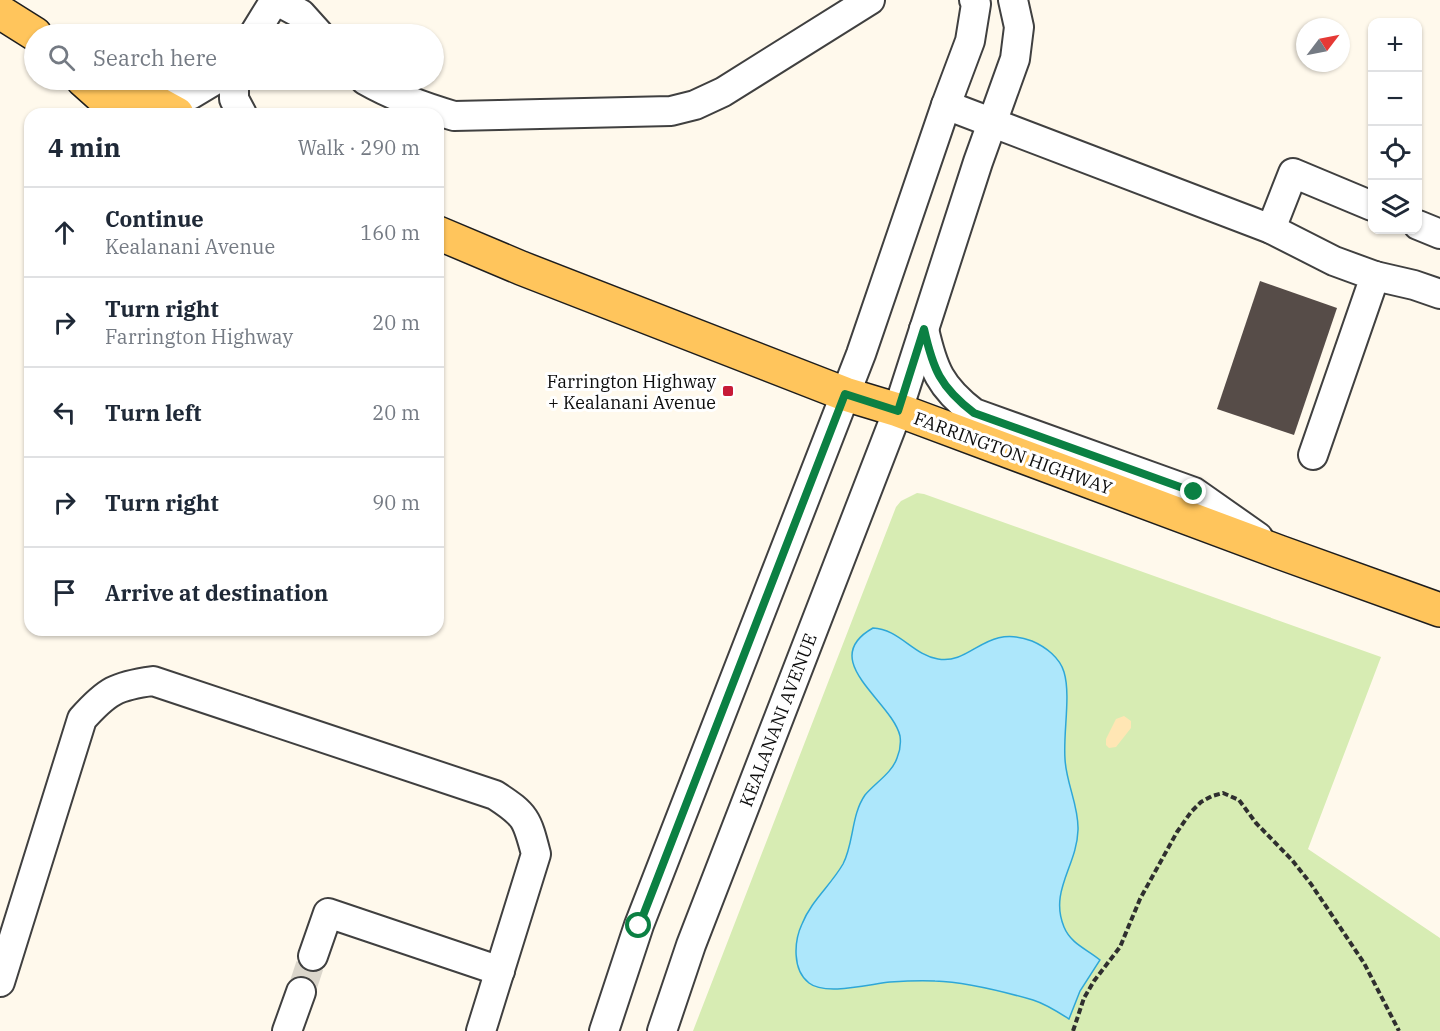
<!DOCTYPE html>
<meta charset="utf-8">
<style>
body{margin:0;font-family:"IBM Plex Serif",serif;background:#f2f2f3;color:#1f2937}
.controls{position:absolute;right:18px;top:18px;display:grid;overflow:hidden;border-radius:12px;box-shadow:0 2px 4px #0004}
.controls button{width:54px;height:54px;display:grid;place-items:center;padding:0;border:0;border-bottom:2px solid #e0e1e3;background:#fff;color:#1f2937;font:30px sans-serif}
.compass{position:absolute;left:1296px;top:18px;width:54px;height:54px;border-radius:50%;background:#fff;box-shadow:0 2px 4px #0004;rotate:58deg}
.stop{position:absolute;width:18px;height:18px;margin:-14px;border:4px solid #0b8043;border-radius:50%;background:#fff}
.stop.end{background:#0b8043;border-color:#fff;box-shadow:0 2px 6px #0008}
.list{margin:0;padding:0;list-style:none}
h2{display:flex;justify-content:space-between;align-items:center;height:78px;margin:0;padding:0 24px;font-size:26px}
h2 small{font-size:20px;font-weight:400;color:#747a83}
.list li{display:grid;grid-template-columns:39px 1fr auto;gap:18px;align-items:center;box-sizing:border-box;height:90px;padding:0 24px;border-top:2px solid #e0e1e3}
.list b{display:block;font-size:22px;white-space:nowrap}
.list p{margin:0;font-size:20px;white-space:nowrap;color:#747a83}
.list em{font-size:20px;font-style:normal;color:#747a83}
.icon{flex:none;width:33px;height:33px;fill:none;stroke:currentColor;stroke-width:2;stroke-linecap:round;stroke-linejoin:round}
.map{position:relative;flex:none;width:1440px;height:1031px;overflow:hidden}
.search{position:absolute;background:#fff;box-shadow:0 2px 4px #0004;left:24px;top:24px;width:420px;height:66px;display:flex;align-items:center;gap:15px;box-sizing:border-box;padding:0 21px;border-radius:33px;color:#747a83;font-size:22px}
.panel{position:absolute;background:#fff;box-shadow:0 2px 4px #0004;left:24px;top:108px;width:420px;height:528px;border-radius:18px}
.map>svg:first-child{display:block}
.green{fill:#d7ecb3}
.sand{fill:#ffe6b4}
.water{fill:#ade7fb;stroke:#2ea7d7;stroke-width:1.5}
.building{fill:#564c48}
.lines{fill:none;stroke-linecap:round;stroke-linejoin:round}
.minor-tunnel{stroke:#dbd6cb;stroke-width:28;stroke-dasharray:28 14;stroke-linecap:butt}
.minor-casing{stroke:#404040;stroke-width:32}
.major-casing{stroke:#1e1e1e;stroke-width:36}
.path{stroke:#2f2f2f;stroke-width:4;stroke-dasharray:6 3;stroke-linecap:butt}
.minor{stroke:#fff;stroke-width:28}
.major{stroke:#ffc55c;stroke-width:33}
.route{stroke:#0b8043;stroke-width:8}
.poi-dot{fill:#c71a37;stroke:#fff;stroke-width:2}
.labels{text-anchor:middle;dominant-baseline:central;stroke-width:6;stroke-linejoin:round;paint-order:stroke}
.poi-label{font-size:18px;fill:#0d0d0d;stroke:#fff;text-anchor:end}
.street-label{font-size:18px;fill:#0d0d0d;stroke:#fff}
</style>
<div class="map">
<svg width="1440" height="1031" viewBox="0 0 1440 1031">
<rect width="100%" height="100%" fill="#fff9ec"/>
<!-- green -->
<path class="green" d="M917,493L924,494L1381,657L1308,849L1440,938V1031H693L896,507L901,501Z"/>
<!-- sand -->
<path class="sand" d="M1124,716L1131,721V728L1116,747L1109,748L1106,745V739L1116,719Z"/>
<!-- water -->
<path class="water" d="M873,628C899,629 913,655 938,659C972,665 985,623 1032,641C1046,647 1060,658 1064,672C1071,695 1063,733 1065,759C1066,783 1079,806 1078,830C1077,866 1049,891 1064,927C1071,944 1087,949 1100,960L1080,991L1069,1019C1058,1012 1046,1004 1033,1000C1005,992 964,982 935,981C920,980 904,981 890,982C870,984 825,996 809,983C792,970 794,941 802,924C811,901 831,885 843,864C854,843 851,815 865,795C875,783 892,773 897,758C900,751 901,743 900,736C892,701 816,660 873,628Z"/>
<!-- building -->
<path class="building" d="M1260,281L1337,308L1294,435L1217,409Z"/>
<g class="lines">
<!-- minor-tunnel -->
<path class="minor-tunnel" d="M301,992L313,956"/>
<!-- minor casing -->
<g class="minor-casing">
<g id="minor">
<path d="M275,0L301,14L319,34"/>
<path d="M254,34L275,0"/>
<path d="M234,80V99L242,114"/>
<path d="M365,80C393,96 423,107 454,116L671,111L695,105L723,92L870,0"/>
<path d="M154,102L190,95L215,80"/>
<path d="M946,105L1271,229L1334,261L1375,276L1313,455"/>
<path d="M1418,225L1440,234"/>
<path d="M1271,229L1293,173L1372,206"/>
<path d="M1375,276L1414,285L1440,294"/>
<path d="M924,329C933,369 940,387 974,413L1194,492L1258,537"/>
<path d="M313,956L328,913L500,971"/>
<path d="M0,982L82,719C107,691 116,686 153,681L495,795C526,815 527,819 536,854L481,1031"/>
<path d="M287,1031L301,992"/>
<path d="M604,1031L639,925L861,354L946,105L970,41L976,4L974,0"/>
<path d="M662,1031L691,945L898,410L978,162L1015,59L1019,27L1013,0"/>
</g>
</g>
<!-- major casing -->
<g class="major-casing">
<g id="major">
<path d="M0,12L35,34"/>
<path d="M83,80L121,114"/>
<path d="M115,80L177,114"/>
<path d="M438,233L521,268L845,394L898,410L1279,552L1440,610"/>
</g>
</g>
<!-- path -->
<path class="path" d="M1073,1031L1084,998L1094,981L1120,947L1140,899L1177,832L1191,812L1201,802L1212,796L1223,793L1239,800L1256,823L1292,860L1311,884L1364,963L1399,1031"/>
<!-- minor -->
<use href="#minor" class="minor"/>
<!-- major -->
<use href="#major" class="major"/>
</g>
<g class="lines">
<!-- route -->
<path class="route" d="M639,926L845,394L898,411L924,329C933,369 940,387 974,413L1194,492"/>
</g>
<!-- markers -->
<rect class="poi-dot" x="722" y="385" width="12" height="12" rx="3"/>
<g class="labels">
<!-- poi labels -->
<g class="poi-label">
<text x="716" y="381">Farrington Highway<tspan x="716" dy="21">+ Kealanani Avenue</tspan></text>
</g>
<!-- street labels -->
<g class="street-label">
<text transform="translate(1013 453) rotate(20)">FARRINGTON HIGHWAY</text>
<text transform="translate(778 720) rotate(-69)">KEALANANI AVENUE</text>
</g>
</g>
</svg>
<div class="controls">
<button>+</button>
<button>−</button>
<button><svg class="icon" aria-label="locate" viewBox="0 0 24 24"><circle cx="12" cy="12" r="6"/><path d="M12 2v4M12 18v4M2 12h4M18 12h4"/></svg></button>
<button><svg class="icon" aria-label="layers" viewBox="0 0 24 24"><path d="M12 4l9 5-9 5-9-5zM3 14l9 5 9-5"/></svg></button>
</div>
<svg class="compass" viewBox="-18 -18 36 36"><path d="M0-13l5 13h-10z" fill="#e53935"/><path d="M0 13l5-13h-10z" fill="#747a83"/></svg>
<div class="stop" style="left:639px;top:926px"></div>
<div class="stop end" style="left:1194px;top:492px"></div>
<div class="search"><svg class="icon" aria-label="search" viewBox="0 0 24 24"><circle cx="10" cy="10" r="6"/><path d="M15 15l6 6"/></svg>Search here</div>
<section class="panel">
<h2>4 min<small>Walk · 290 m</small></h2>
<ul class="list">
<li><svg class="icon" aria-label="ahead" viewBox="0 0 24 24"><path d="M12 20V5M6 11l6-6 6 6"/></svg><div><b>Continue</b><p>Kealanani Avenue</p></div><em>160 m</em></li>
<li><svg class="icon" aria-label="right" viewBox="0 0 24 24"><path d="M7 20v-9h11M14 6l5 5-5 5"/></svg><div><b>Turn right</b><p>Farrington Highway</p></div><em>20 m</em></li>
<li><svg class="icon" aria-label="left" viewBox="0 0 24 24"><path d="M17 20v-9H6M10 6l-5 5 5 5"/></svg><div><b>Turn left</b></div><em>20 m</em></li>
<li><svg class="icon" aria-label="right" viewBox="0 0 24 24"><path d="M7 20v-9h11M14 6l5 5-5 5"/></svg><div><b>Turn right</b></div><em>90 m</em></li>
<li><svg class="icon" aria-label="arrive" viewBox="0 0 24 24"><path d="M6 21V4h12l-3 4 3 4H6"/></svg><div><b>Arrive at destination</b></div></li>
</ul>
</section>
</div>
